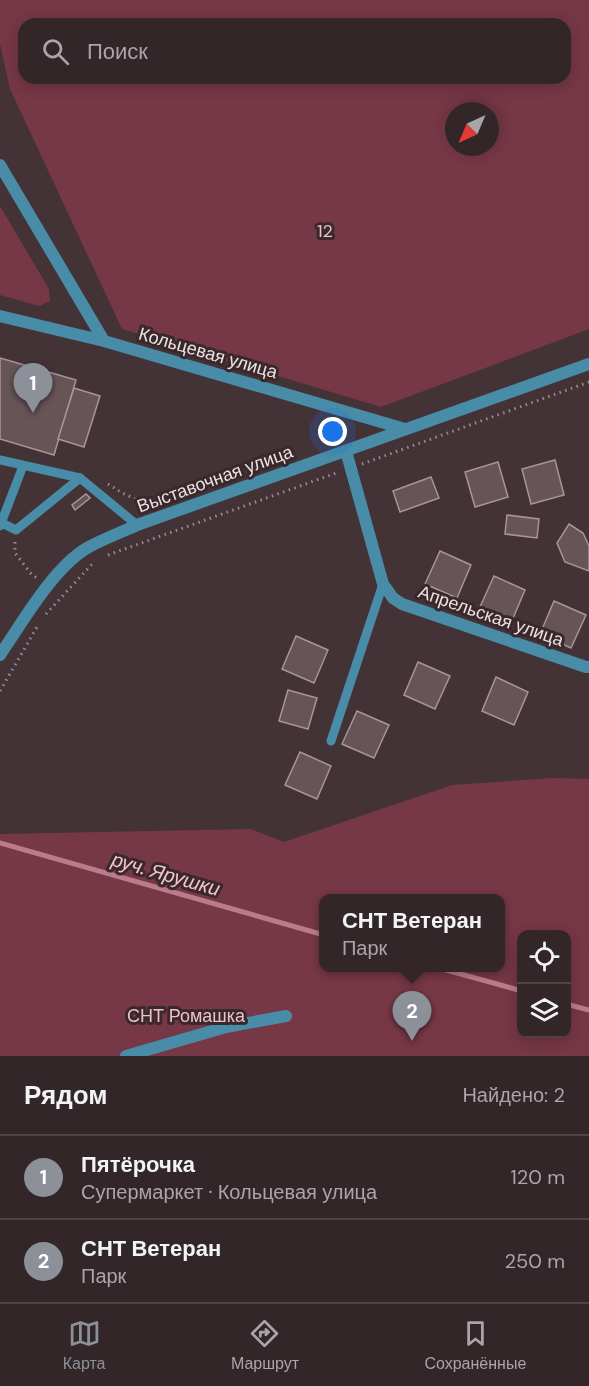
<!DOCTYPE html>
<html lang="ru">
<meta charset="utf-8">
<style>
body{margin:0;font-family:"DM Sans",sans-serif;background:#3e3234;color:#f1f3f6}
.controls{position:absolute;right:18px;bottom:18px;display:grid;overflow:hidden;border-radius:12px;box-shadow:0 3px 15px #0003}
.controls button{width:54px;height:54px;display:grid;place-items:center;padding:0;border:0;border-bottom:2px solid #4e4345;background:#332628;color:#f1f3f6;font:30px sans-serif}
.compass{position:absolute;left:445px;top:102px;width:54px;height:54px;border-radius:50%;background:#332628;box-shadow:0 3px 15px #0003;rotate:224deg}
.you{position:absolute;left:333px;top:432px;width:21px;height:21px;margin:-15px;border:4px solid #fff;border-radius:50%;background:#1a73e8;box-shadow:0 0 0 9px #1a73e833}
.badge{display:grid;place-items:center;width:39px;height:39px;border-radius:50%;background:#8c9099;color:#fff;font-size:20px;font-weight:700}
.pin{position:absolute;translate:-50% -50px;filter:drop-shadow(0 2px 3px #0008)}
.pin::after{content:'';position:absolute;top:32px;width:21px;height:18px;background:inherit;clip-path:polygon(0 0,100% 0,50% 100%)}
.popup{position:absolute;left:319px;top:894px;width:186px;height:78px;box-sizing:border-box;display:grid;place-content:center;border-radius:12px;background:#332628;filter:drop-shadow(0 2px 4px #0005);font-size:20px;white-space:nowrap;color:#a9a5a8}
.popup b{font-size:22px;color:#f1f3f6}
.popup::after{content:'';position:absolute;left:50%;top:100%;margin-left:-12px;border:12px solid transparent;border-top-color:#332628}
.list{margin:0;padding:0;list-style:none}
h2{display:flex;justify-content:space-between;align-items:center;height:78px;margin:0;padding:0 24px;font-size:26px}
h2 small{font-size:20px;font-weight:400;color:#a9a5a8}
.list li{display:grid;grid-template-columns:39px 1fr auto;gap:18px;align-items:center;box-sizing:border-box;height:84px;padding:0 24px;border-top:2px solid #4e4345}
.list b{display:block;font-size:22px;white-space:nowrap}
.list p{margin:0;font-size:20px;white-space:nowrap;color:#a9a5a8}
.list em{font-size:20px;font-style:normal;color:#a9a5a8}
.icon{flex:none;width:33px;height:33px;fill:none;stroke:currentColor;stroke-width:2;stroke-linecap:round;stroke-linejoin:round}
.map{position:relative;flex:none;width:589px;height:1056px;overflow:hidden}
.search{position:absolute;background:#332628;box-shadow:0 3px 15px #0003;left:18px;right:18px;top:18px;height:66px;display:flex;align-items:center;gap:15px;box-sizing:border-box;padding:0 21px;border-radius:18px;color:#a9a5a8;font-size:22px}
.sheet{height:246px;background:#332628}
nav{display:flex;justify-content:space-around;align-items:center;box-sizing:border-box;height:84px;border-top:2px solid #4e4345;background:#332628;font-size:16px;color:#a9a5a8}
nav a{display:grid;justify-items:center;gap:3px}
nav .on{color:#8c9099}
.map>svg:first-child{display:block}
.green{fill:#763746;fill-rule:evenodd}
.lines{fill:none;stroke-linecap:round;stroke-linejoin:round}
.stream{stroke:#bc7b8a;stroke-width:5}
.building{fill:#675457;stroke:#a99497;stroke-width:1.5}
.path{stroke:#9b8d8f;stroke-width:3;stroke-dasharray:1.5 4.5;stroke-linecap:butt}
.lane{stroke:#488ca7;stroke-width:9}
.street{stroke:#488ca7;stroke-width:12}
.labels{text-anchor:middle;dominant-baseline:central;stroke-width:6;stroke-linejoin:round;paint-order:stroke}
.park-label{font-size:18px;fill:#f2bfc8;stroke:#39292c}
.street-label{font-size:18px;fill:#ece1e3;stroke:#39292c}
.water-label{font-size:20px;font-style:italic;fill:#f6c3cb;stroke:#39292c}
</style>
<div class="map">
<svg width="589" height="1056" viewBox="0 0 589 1056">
<rect width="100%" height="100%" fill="#443336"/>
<!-- green -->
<g class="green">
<path d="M0,0H589V329L381,407L122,329L10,89L0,44ZM24,24H565V78H24ZM454,111H490V147H454Z"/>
<path d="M0,206L49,289L50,301L39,306L0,295Z"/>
<path d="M553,778L589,779V1056H0V834L251,829L284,842L452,785ZM324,898H500V968H324ZM522,934H566V1034H522Z"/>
</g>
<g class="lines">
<!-- stream -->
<g class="stream">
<path d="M0,843L324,935"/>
<path d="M439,968L522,991"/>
<path d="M566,1004L589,1010"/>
</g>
</g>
<!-- building -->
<g class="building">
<path d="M0,358L76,380L54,455L0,439Z"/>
<path d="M74,388L100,396L84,447L58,439Z"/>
<path d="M555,460L564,495L531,504L522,469Z"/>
<path d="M498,462L508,497L475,507L465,472Z"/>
<path d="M431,477L439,498L400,512L393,491Z"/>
<path d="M86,494L90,498L75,510L72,505Z"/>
<path d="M507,515L539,519L537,538L505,534Z"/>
<path d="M569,524L583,533L589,546V571L565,562L557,543Z"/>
<path d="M440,551L471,565L457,598L425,584Z"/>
<path d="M494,576L525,590L511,623L479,609Z"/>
<path d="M554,601L586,615L571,648L540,634Z"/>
<path d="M296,636L328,650L314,683L282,669Z"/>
<path d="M418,662L450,676L435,709L404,695Z"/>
<path d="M496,677L528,692L514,725L482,711Z"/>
<path d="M288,690L317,698L308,729L279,721Z"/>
<path d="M357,711L389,725L374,758L342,744Z"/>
<path d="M300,752L331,766L317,799L285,785Z"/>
</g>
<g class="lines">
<!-- path -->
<g class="path">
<path d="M362,464L589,382"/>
<path d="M108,484L122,493L140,501L157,502"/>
<path d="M15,542V553L32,575L37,578"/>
<path d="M108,555L339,472"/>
<path d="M46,614L94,562"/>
<path d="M0,691L37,627"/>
</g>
<!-- lane -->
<g class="lane">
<path d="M0,460L80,478L137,525"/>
<path d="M0,522L16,530L80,478"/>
<path d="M0,526L23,466"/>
<path d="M331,741L383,584"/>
</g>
<!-- street -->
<g class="street">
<path d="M0,165L104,341"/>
<path d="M0,316L104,341L405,429"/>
<path d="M346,451L383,584L393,598L402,604L586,667H589"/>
<path d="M0,655C22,623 53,568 87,548C103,539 120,533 137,525L589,364"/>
<path d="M126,1056L226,1027L286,1016"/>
</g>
</g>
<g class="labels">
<!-- park labels -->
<g class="park-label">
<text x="325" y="231">12</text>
<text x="186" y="1016">СНТ Ромашка</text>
</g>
<!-- street labels -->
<g class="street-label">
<text transform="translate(208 353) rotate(16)">Кольцевая улица</text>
<text transform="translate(215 479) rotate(-20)">Выставочная улица</text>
<text transform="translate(491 616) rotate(19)">Апрельская улица</text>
</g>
<!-- water labels -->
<g class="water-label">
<text transform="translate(166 874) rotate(16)">руч. Ярушки</text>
</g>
</g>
</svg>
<div class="controls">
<button><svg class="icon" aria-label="locate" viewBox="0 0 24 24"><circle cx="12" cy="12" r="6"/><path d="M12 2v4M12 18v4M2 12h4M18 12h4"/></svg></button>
<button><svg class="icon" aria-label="layers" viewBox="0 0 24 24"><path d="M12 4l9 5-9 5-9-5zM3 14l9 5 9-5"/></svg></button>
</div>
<svg class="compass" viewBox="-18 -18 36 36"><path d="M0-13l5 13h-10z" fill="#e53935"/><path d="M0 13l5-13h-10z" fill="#a9a5a8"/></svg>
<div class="you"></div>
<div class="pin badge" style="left:33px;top:413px">1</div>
<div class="pin badge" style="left:412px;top:1041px">2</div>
<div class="popup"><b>СНТ Ветеран</b>Парк</div>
<div class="search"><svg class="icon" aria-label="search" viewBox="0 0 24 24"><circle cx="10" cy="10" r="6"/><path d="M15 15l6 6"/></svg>Поиск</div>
</div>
<section class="sheet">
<h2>Рядом<small>Найдено: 2</small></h2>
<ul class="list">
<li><span class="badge">1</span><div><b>Пятёрочка</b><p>Супермаркет · Кольцевая улица</p></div><em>120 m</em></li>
<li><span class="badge">2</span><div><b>СНТ Ветеран</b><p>Парк</p></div><em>250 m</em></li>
</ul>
</section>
<nav>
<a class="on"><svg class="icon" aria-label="map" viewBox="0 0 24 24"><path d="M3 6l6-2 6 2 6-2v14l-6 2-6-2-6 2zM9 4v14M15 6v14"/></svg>Карта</a>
<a><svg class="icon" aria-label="directions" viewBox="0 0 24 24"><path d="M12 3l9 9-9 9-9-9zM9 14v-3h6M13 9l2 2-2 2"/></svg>Маршрут</a>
<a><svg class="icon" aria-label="saved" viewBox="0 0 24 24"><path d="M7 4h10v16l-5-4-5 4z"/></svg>Сохранённые</a>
</nav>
